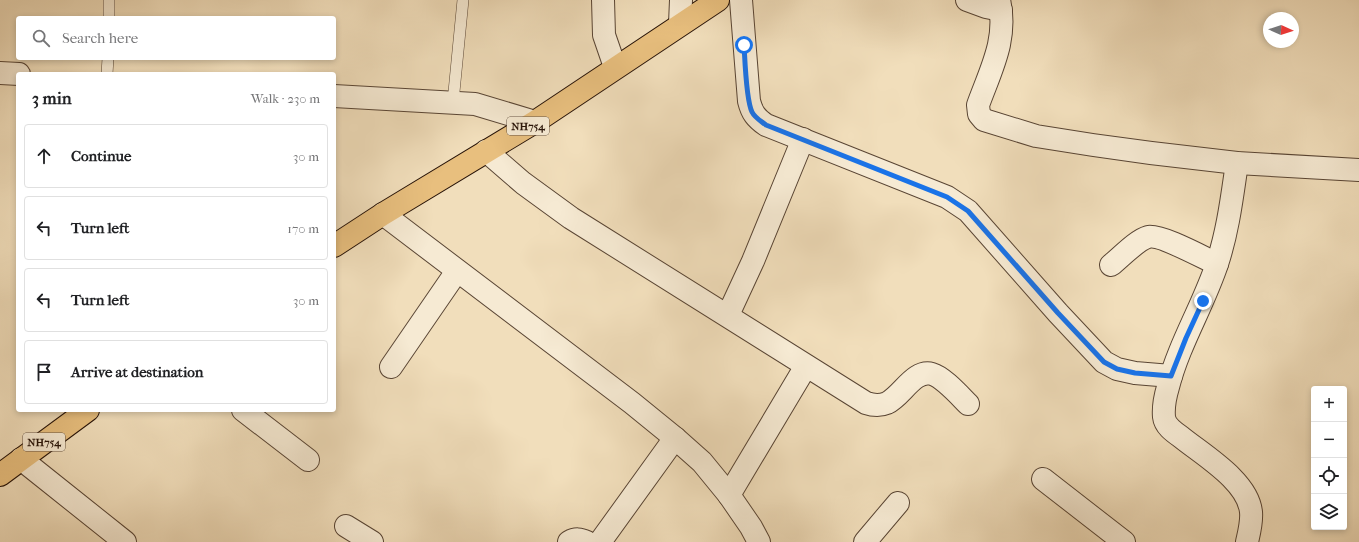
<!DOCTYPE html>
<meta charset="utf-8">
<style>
body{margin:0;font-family:"IM FELL French Canon",serif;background:#f2f2f2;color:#202124}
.controls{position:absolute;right:12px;bottom:12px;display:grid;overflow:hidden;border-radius:4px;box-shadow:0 2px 6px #0003}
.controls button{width:36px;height:36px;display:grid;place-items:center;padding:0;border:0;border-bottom:1px solid #e0e0e0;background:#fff;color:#202124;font:20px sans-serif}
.compass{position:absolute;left:1263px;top:12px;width:36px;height:36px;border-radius:50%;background:#fff;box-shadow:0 2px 6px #0003;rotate:93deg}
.stop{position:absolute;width:12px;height:12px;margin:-9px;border:3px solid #1a73e8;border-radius:50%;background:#fff}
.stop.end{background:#1a73e8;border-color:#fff;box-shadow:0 1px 4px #0008}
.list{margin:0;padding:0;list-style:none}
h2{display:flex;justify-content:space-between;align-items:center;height:52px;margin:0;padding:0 16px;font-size:17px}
h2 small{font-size:13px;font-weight:400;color:#757577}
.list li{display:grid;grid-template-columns:26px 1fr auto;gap:12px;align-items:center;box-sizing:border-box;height:64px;margin:0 8px 8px;padding:0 8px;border:1px solid #e0e0e0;border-radius:4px}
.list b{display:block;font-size:15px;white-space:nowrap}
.list em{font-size:13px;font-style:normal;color:#757577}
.icon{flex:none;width:22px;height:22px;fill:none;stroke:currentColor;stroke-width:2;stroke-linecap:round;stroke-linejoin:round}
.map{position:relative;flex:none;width:1359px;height:542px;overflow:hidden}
.search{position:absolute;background:#fff;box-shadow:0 2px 6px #0003;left:16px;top:16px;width:320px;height:44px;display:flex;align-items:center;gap:10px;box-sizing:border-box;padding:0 14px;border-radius:4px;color:#757577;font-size:15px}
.panel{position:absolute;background:#fff;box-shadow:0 2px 6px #0003;left:16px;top:72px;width:320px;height:340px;border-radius:4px}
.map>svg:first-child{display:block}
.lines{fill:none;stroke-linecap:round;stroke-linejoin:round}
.lane-casing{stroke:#594534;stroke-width:12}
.street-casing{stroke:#594534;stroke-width:24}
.highway-casing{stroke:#261207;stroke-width:24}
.lane{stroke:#f6ead3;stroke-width:11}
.street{stroke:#f6ead3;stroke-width:22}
.highway{stroke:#e8bf7e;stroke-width:22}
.route{stroke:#1a73e8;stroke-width:5}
.labels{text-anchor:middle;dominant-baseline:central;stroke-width:3.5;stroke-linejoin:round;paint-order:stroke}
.shield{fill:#f6ead3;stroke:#645344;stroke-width:1}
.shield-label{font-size:11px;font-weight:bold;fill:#261207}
</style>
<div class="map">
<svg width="1359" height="542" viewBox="0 0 1359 542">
<rect width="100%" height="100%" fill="#f1debb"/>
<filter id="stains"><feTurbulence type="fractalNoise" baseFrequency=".005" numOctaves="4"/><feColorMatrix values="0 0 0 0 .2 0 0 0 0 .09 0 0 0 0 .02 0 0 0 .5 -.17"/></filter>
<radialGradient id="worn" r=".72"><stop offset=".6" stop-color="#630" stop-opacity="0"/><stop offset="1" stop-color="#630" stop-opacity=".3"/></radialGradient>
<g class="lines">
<!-- lane casing -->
<g class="lane-casing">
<g id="lane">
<path d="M109,18V0"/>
<path d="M107,74L108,58"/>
<path d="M453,102L463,0"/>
</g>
</g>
<!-- street casing -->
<g class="street-casing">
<g id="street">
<path d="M603,0L604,35L615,67"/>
<path d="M741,0L749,101C752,113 756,118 766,125L947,197L968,211L1058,313L1104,362L1117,369L1135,373L1171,376"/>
<path d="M967,0L986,7L1001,10"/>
<path d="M999,0C1008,39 991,69 978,105L979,114L984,120L1036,136L1093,145L1151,153L1237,163L1359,170"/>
<path d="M680,24L681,0"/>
<path d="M0,73L19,74"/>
<path d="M334,96L475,104L535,122"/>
<path d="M486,151L523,183L571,218L866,403C872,405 880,406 887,403C902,396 914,369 932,374C943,377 959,395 968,404"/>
<path d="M1237,163C1232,197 1228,231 1217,264C1203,306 1179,344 1168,387C1165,397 1163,406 1164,417C1165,426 1174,432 1181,437C1203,455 1248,481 1251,512C1252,522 1249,533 1247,542"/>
<path d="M383,214L632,403L675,438L702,462L729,495L751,527L759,542"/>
<path d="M1111,265C1121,257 1137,240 1148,237C1160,234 1204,258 1217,264"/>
<path d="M728,315L753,261L803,139"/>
<path d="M391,367L457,271"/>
<path d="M243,410L308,460"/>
<path d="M21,459L125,542"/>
<path d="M1043,479L1124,542"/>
<path d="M729,495L806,366"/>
<path d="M346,526L372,542"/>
<path d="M569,542C576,538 580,539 587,542"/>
<path d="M600,542L675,438"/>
<path d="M865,542L898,503"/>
</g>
</g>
<!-- highway casing -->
<g class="highway-casing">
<g id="highway">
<path d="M334,246L383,214L535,122L718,0"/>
<path d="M0,475L88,410"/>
</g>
</g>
<!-- lane -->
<use href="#lane" class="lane"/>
<!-- street -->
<use href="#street" class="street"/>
<!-- highway -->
<use href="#highway" class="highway"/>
</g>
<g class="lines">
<!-- route -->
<path class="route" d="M744,45C745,60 746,100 752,112C755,118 761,121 766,125L947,197L968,211L1058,313L1104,362L1117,369L1135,373L1171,376L1186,338L1203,301"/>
</g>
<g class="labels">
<!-- shield labels -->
<g class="shield">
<rect x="507" y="117" width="42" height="18" rx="3"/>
<rect x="23" y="433" width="42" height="18" rx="3"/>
</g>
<g class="shield-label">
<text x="528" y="126">NH754</text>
<text x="44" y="442">NH754</text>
</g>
</g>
<rect width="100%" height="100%" filter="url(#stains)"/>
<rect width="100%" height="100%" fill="url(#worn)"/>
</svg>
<div class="controls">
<button>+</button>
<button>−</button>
<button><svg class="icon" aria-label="locate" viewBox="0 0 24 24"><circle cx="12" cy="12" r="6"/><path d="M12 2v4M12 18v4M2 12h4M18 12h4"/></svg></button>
<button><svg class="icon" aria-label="layers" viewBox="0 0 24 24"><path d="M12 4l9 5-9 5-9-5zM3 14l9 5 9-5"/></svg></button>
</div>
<svg class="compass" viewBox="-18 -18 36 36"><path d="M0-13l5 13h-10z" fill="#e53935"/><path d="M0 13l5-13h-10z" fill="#757577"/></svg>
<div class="stop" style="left:744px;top:45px"></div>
<div class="stop end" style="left:1203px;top:301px"></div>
<div class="search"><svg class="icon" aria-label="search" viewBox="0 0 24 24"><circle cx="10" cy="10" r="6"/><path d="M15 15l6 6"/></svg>Search here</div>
<section class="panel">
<h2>3 min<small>Walk · 230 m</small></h2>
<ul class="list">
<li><svg class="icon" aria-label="ahead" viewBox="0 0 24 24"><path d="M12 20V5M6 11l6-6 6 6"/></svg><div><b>Continue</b></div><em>30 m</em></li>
<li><svg class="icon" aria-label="left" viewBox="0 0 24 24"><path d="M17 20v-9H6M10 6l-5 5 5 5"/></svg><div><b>Turn left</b></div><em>170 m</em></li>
<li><svg class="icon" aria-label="left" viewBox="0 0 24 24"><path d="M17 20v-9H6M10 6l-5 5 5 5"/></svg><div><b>Turn left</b></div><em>30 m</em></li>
<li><svg class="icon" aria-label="arrive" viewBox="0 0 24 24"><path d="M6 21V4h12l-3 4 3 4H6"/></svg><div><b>Arrive at destination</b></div></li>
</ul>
</section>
</div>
